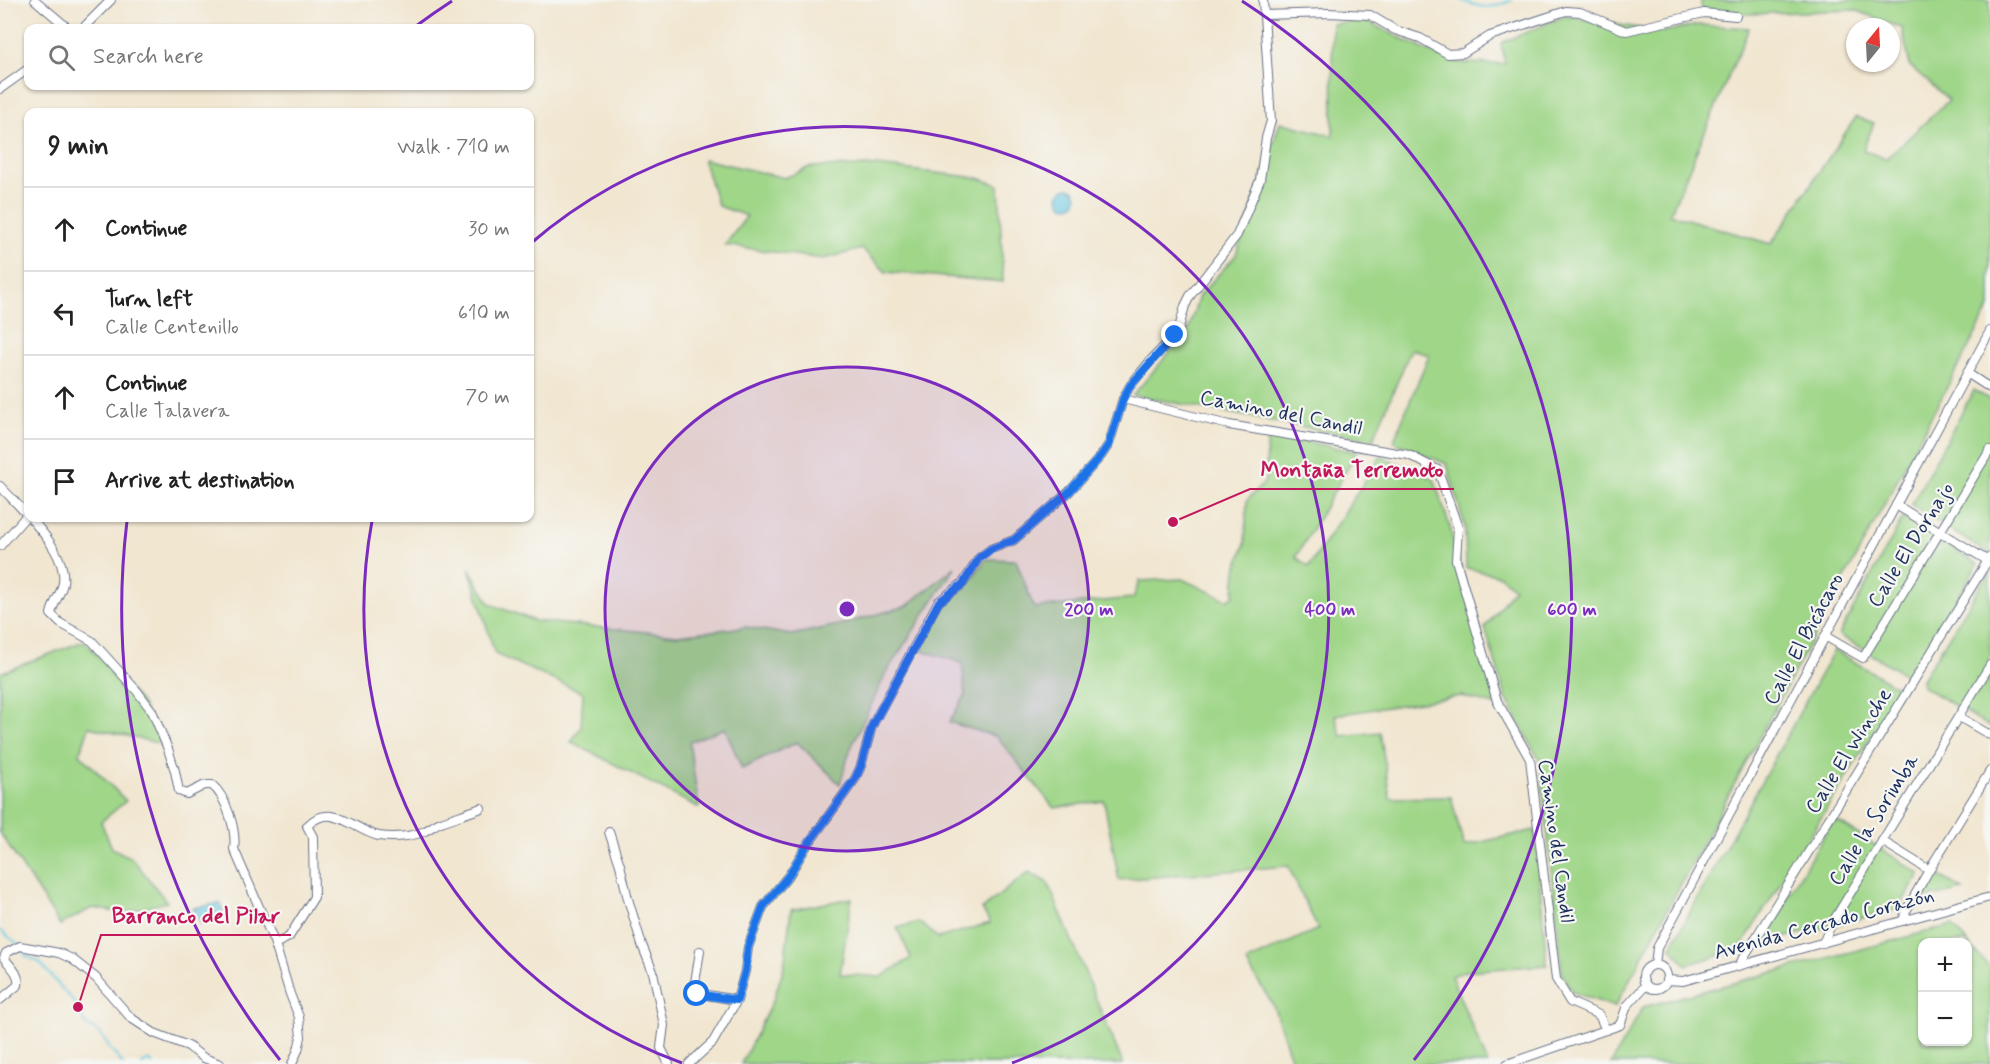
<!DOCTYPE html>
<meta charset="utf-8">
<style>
body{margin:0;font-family:Mynerve,sans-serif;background:#f6f6f6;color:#222}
.controls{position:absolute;right:18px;bottom:18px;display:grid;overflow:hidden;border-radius:12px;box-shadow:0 2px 4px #0004}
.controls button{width:54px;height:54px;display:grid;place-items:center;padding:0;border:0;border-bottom:2px solid #e0e0e0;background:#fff;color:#222;font:30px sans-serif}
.compass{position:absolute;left:1846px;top:18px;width:54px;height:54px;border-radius:50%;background:#fff;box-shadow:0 2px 4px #0004;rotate:18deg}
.stop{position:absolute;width:18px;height:18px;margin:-14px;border:4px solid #1a73e8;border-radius:50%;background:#fff}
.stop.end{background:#1a73e8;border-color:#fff;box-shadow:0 2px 6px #0008}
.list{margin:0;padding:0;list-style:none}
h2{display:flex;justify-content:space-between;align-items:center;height:78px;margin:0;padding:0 24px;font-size:26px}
h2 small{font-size:20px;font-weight:400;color:#767676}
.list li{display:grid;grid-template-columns:39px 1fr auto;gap:18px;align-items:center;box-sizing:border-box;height:84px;padding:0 24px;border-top:2px solid #e0e0e0}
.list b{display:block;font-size:22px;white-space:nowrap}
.list p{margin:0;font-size:20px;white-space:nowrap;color:#767676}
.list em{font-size:20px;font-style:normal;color:#767676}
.icon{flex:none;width:33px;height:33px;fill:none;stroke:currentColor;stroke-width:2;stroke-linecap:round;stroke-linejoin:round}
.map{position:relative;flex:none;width:1990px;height:1064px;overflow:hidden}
.search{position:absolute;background:#fff;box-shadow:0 2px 4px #0004;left:24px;top:24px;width:510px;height:66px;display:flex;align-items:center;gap:15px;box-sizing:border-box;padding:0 21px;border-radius:12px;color:#767676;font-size:22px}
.panel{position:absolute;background:#fff;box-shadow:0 2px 4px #0004;left:24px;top:108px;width:510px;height:414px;border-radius:12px}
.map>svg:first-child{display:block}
.green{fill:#9fd688;stroke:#5d8273;stroke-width:1.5;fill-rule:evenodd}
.water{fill:#62c6e0;stroke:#3e7a9f;stroke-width:1.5}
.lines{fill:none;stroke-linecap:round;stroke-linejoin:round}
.stream{stroke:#62c6e0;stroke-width:2}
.street-casing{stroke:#666f86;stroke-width:10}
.street{stroke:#fff;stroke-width:8}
.route{stroke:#1a73e8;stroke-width:8}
.ring{fill:none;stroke:#7b2cbf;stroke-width:3}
.labels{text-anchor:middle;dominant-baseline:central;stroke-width:4.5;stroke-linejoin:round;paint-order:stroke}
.street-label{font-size:21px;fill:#1b2f5e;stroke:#f6f6f2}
.centre{fill:#7b2cbf;stroke:#f6f6f2;stroke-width:3}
.ring-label{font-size:18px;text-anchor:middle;font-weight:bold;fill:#7b2cbf;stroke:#f6f6f2;stroke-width:4.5;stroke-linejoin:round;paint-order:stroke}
.leader{fill:none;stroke:#c2185b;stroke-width:2}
.callout-dot{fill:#c2185b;stroke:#f6f6f2;stroke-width:2}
.callout-label{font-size:22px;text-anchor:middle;font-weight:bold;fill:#c2185b;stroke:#f6f6f2;stroke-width:4.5;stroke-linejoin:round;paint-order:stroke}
</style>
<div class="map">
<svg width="1990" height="1064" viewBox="0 0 1990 1064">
<rect width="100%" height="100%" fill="#f6f6f2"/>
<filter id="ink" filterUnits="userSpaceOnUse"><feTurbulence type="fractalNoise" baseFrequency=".0167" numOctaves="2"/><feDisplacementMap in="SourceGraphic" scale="12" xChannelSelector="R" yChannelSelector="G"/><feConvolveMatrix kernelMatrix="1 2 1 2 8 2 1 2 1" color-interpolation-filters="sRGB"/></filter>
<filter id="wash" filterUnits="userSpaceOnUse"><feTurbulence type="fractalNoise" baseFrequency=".008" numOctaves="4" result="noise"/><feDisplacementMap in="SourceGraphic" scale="24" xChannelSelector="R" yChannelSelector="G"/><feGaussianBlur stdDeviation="1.35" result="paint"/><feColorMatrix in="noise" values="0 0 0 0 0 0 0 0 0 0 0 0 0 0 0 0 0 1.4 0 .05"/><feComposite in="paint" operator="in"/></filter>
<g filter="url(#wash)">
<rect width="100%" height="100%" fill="#f1e6d0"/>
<!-- green -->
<g class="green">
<path d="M1701,0H1990V307L1615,1007L1572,992L1562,973L1540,762L1506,698L1485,628L1514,588L1500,576L1466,568L1465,527L1447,464L1393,442L1429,355L1411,349L1373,440L1133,395L1188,331L1199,296L1236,255L1280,122L1333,136L1332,24L1364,20L1423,49L1461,63L1505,64L1501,43L1565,16L1663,32L1698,25L1749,28L1670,214L1771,244L1856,117L1874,123L1863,150L1886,159L1949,100L1910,66L1902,28L1855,10L1751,14L1701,10Z"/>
<path d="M703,159L785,178L810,167L877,166L978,178L999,185L1003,282L886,272L862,249L823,259L725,245L747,216L718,206Z"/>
<path d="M1974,390L1990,400V555L1911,505Z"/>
<path d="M1268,434L1357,452L1296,557L1309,567L1381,456L1434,479L1450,527L1497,706L1461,696L1335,715L1341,736L1380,732L1390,798L1451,797L1464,846L1535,830L1547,965L1465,971L1451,976L1488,1064H1293L1273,1005L1246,962L1318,929L1288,866L1119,880L1104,801L1054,808L997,737L949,722L965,696L962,663L921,650L938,609L965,588L986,559L1016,560L1034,608L1133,598L1140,581L1182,579L1227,600L1234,595L1236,570L1245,544L1247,500L1265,482Z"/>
<path d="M1903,518L1978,564L1909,677L1839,635Z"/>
<path d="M955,567L887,671L850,750L840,784L797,742L742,769L725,728L689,742L699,808L571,742L581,727L583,693L495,654L469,568L490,604L535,621L677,635L746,627L791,635L843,624L907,606Z"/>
<path d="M1990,573V727L1922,686L1921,681L1988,574Z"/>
<path d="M84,641L141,702L161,744L89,727L80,754L126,801L101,822L112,848L133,859L167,902L123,913L92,908L60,925L0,833V673Z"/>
<path d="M1834,650L1901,689L1739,950L1686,965L1671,947Z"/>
<path d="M1834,819L1920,874L1898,909L1759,944Z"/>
<path d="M1029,872L1048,883L1123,1064H741L774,998L784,967L791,910L852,898L840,974L881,977L911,958L897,928L919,922L938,938L990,923L982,909Z"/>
<path d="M1935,873L1963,890L1919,900Z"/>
<path d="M1952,925L1990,968V1064H1611L1643,1007ZM1922,942H1968V1042H1922Z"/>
</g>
<!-- water -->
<g class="water">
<circle cx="1068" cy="197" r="9"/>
<path d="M220,903L224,913L201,924L193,908Z"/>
</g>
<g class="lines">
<!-- stream -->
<g class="stream">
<path d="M1461,0C1481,9 1491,9 1512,0"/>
<path d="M0,930L19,945"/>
<path d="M22,949L26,956L39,962L78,1007L85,1024L100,1033L111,1050L123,1064"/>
<path d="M142,1064L149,1060L153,1064"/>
</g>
</g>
</g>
<g filter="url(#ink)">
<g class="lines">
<!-- street casing -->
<g class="street-casing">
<g id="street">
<path d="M35,0L68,28"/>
<path d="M1264,15L1328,13L1370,15L1395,30L1420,38L1448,54L1463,53L1490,36L1566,11L1580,12L1626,31L1704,13L1736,16"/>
<path d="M83,28L111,0"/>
<path d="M0,89L28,69"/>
<path d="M1967,373L1990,388"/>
<path d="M1123,399L1229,425L1409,455L1438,470L1458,528L1456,560L1497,701L1530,759L1556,979L1570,1002L1599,1015L1606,1030"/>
<path d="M0,486C21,509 68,550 63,583C61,594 53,603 51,614L60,623L92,641L137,691L152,711L168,749L175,771L179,791L187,794L205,785H212C226,796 237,831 234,849L275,944L290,994L299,1017L301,1037L298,1050L292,1064"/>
<path d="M1896,505L1990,562"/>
<path d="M0,546L27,515"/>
<path d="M1825,636L1863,658L1990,450"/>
<path d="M1959,717L1990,735"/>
<path d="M609,832L620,865L628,899L642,945L653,972L664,1025L661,1048L669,1064"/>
<path d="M1882,841L1929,870"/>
<path d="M1903,921L1906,911L1929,870L1990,771"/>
<path d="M1823,943L1832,923L1990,665"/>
<path d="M275,944L289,937L314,897L313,837L307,826C332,800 354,831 379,836C393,838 412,837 425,831C431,828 435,824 441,822C455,817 468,813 481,808"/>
<path d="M700,951L694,989L695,993L737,1000"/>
<path d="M1655,965L1657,948L1990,331"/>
<path d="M1739,965L1990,557"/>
<circle cx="1655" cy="977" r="12"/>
<path d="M1666,980L1683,981L1990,897"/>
<path d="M0,1000L18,985C20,974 11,967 4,958L6,953L20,946L59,953L72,959L96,978L131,1018L154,1033L188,1046L204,1058L220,1064"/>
<path d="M689,1064L713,1042L737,1000L745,971L748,947L763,907L789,875L806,847L855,779L861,766L872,726L938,602L963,583L979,558L991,549L1014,540L1069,492L1101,456L1109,444L1123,399L1130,386L1152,359L1175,335L1179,328L1185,306L1190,296L1237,235L1260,180L1266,138L1271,121L1263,0"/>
<path d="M1507,1064L1620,1025L1627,1006L1646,985"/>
</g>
</g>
<!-- street -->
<use href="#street" class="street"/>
</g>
</g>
<g class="lines" filter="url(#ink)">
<!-- route -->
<path class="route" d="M697,994L737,1000L745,971L748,947L763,907L789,875L806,847L855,779L861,766L872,726L939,602L963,584L979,558L991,549L1014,540L1069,492L1101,456L1109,444L1123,399L1130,386L1175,335"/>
</g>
<!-- distance rings -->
<circle cx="847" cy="609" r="242" fill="#7b2cbf" fill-opacity=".12"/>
<g class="ring">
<circle cx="847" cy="609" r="242"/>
<path d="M682 1063A483 483 0 0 1 372 521M530 244A483 483 0 1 1 1012 1063"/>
<path d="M280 1060A725 725 0 0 1 127 521M416 26A725 725 0 0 1 452 1M1242 1A725 725 0 0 1 1414 1060"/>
</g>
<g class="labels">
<!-- street labels -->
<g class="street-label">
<text transform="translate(1281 413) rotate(11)">Camino del Candil</text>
<text transform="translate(1911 545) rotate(-58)">Calle El Dornajo</text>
<text transform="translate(1804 639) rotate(-62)">Calle El Bicácaro</text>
<text transform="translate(1849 751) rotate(-58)">Calle El Winche</text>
<text transform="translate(1874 820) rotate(-58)">Calle la Sorimba</text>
<text transform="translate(1556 841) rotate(82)">Camino del Candil</text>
<text transform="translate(1824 924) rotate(-15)">Avenida Cercado Corazón</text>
</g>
</g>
<circle cx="847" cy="609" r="9" class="centre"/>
<g class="ring-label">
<text x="1089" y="615">200 m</text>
<text x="1330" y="615">400 m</text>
<text x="1572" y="615">600 m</text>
</g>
<!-- callouts -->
<path class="leader" d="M1173 522L1250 489H1454M78 1007L101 935H291"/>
<g class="callout-dot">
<circle cx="1173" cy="522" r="6"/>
<circle cx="78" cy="1007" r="6"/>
</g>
<g class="callout-label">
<text x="1352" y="477">Montaña Terremoto</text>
<text x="196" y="923">Barranco del Pilar</text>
</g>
</svg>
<div class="controls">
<button>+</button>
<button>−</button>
</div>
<svg class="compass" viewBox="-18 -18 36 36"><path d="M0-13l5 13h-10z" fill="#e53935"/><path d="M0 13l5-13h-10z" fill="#767676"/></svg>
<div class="stop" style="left:697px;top:994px"></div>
<div class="stop end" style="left:1175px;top:335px"></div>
<div class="search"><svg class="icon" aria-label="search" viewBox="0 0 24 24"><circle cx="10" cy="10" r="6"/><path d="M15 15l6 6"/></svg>Search here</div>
<section class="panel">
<h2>9 min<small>Walk · 710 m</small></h2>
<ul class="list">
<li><svg class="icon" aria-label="ahead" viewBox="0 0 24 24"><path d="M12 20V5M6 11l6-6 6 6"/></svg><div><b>Continue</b></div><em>30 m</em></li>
<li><svg class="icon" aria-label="left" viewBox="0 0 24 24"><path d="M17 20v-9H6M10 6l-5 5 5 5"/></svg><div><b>Turn left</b><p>Calle Centenillo</p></div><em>610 m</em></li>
<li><svg class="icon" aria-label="ahead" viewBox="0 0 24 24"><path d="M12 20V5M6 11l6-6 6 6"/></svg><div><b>Continue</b><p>Calle Talavera</p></div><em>70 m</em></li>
<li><svg class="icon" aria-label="arrive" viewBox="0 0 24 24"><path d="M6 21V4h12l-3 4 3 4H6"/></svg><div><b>Arrive at destination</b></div></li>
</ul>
</section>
</div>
